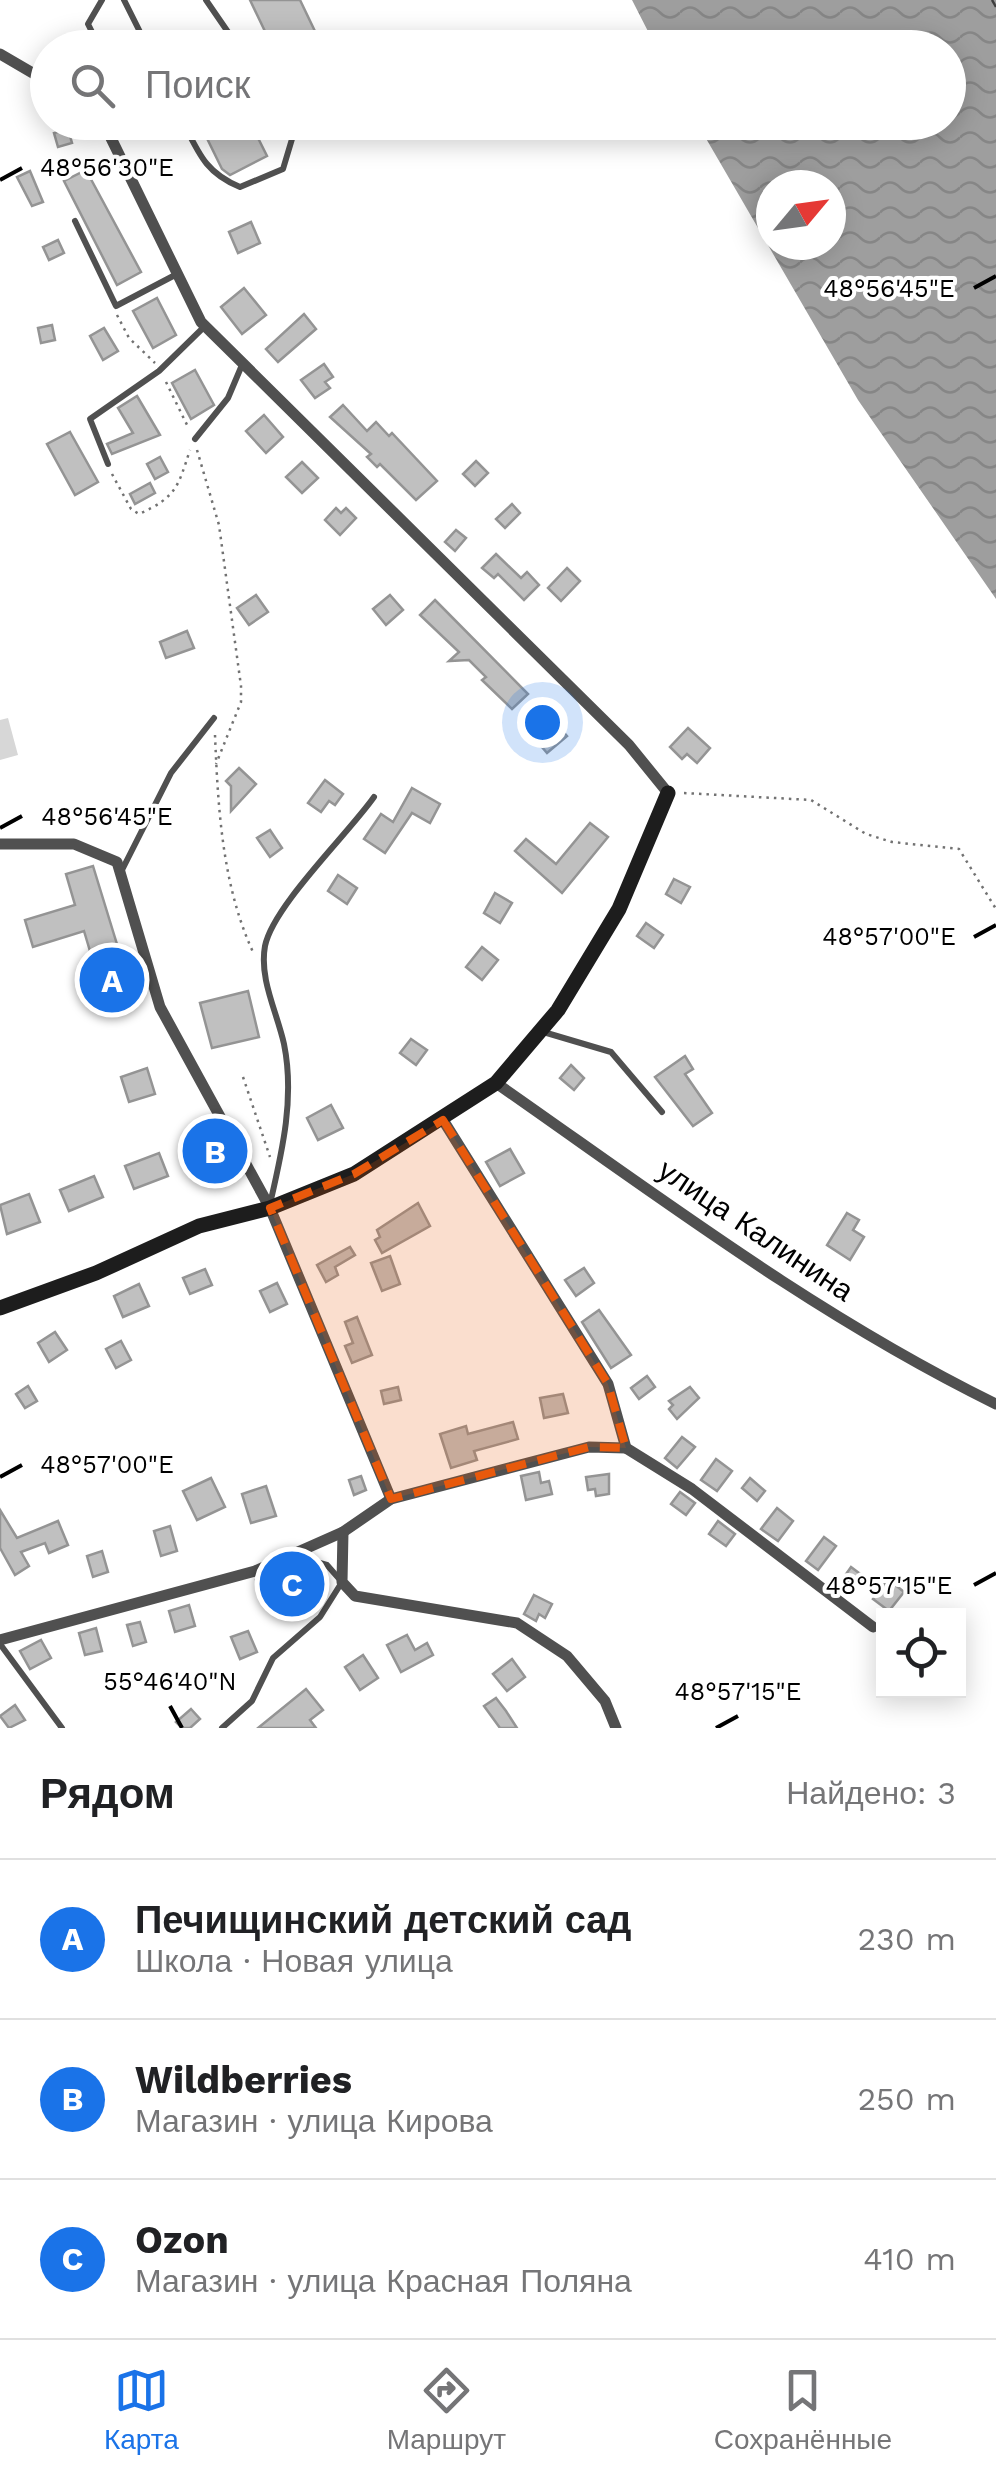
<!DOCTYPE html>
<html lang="ru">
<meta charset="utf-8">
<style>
body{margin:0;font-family:"Work Sans",sans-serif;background:#f6f6f6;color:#202124}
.controls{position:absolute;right:30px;bottom:30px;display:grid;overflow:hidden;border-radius:0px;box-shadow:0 5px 25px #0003}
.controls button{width:90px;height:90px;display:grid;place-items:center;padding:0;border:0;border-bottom:2px solid #e0e0e0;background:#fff;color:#202124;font:50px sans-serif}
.compass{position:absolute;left:756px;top:170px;width:90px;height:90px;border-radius:50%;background:#fff;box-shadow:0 5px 25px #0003;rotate:61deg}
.you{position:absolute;left:542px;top:722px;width:35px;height:35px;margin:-25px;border:8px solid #fff;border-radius:50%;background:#1a73e8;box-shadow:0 0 0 15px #1a73e833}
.badge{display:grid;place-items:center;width:65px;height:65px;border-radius:50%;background:#1a73e8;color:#fff;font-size:32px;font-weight:700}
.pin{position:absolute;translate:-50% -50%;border:5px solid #fff;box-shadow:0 2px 10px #0006}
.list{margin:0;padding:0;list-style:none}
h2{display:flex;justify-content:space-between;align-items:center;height:130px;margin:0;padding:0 40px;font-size:42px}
h2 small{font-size:32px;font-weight:400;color:#757577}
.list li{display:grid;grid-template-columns:65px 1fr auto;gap:30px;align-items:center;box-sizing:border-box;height:160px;padding:0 40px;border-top:2px solid #e0e0e0}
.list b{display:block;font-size:38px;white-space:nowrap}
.list p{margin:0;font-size:32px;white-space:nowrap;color:#757577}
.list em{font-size:32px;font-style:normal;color:#757577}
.icon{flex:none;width:55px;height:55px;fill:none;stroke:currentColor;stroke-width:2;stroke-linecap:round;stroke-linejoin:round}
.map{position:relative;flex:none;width:996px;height:1728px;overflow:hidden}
.search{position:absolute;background:#fff;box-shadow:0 5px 25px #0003;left:30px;right:30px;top:30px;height:110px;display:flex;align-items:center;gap:25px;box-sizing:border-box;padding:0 35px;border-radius:55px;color:#757577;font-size:38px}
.sheet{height:610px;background:#fff}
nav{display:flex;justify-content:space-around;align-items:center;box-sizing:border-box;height:140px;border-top:2px solid #e0e0e0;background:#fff;font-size:28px;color:#757577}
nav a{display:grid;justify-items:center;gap:5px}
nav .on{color:#1a73e8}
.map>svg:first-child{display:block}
.green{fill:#d7d7d7}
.water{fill:url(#water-waves);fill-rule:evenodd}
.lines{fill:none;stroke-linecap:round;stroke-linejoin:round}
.ferry{stroke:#3f3f3f;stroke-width:2.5;stroke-dasharray:12 10;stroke-linecap:butt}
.building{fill:#c0c0c0;stroke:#949494;stroke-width:2.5}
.path{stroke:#727272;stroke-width:2.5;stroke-dasharray:2.5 5;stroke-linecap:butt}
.lane{stroke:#505050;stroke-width:6}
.street{stroke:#505050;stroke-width:11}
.secondary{stroke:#1d1d1d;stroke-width:15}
.marked{fill:#e8590c;fill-opacity:0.2;stroke:#e8590c;stroke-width:8;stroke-dasharray:20 12;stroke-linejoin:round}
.ticks{fill:none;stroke:#000;stroke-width:4}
.labels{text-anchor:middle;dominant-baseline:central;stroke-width:8;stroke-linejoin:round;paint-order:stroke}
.street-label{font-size:30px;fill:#000;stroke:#fff}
.ticks-label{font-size:25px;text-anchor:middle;fill:#000;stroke:#fff;stroke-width:8;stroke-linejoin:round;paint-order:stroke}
</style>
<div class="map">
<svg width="996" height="1728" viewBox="0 0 996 1728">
<defs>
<pattern id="water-waves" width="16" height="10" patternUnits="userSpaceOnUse" patternTransform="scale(2.5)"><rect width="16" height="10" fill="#9e9e9e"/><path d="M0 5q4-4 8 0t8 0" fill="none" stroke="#868686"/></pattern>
</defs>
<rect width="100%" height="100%" fill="#fff"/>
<!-- green -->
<path class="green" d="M8,718L18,755L0,760V720Z"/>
<!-- water -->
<path class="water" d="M632,0H996V599L858,400L697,123L948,122V48L656,47ZM771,185H831V245H771Z"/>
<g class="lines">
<!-- ferry -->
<path class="ferry" d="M992,0L996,7"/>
</g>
<!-- building -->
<g class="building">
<path d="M250,0H300L323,48H273Z"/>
<path d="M199,122H250L267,156L230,175L222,169Z"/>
<path d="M68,129L72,143L58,147L54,133Z"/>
<path d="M86,170L141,272L117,285L64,181Z"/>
<path d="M30,171L43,202L32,206L17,177Z"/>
<path d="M251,222L260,243L238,253L229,232Z"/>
<path d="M58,240L64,253L49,260L43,247Z"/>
<path d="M244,288L266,315L242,334L221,307Z"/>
<path d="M157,298L176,335L153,348L133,311Z"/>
<path d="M304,314L316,329L278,362L266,349Z"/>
<path d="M52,325L55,340L41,343L38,328Z"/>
<path d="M104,328L118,351L103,360L90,336Z"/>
<path d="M324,364L333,377L325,382L330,388L315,398L301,380Z"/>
<path d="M195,370L214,405L191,419L172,383Z"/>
<path d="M137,396L160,435L112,454L107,444L133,433L118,408Z"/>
<path d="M343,405L367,431L376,422L389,436L392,433L437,481L416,500L380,464L377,467L367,457L371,454L330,417Z"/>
<path d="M264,415L283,437L266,453L246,431Z"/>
<path d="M70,432L98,482L75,495L47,444Z"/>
<path d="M160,457L168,472L155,479L147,464Z"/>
<path d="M476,461L488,473L475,486L463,474Z"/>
<path d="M302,462L318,478L302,493L286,477Z"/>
<path d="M150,483L155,493L135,504L130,494Z"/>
<path d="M512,504L520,513L505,528L496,519Z"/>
<path d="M336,508L341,513L346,508L356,518L340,535L325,520Z"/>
<path d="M456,530L466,538L455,551L445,542Z"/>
<path d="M496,554L521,578L527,572L539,585L524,600L498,574L494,578L482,568Z"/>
<path d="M567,568L580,581L561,601L548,588Z"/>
<path d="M256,595L268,612L249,625L237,608Z"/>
<path d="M390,595L403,610L386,625L373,609Z"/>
<path d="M435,600L528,694L512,709L482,680L486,677L469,660L449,661L459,652L420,615Z"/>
<path d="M187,631L194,648L166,658L160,642Z"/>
<path d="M550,716L567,736L547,753L530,733Z"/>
<path d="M688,728L710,748L697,763L687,754L682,759L670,747Z"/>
<path d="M239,768L256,784L231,811V786L226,781Z"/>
<path d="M325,780L343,794L335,805L329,801L321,812L308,803Z"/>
<path d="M412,788L440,804L430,823L412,813L385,853L364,839L381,814L393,822Z"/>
<path d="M590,823L608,837L562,893L515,851L526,839L556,864Z"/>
<path d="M270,830L282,848L270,857L257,838Z"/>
<path d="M93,866L131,990L104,998L84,931L33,947L25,920L75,905L66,874Z"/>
<path d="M338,875L357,888L347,904L328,891Z"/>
<path d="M674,879L690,887L681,903L666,894Z"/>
<path d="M495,893L512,903L500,923L484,913Z"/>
<path d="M646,923L663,935L654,948L637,936Z"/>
<path d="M482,947L498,960L482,980L466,967Z"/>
<path d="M248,991L259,1037L212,1048L200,1003Z"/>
<path d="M411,1039L427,1050L416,1065L400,1053Z"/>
<path d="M685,1056L693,1069L685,1074L712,1113L693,1126L655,1077Z"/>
<path d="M571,1065L584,1078L574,1090L560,1078Z"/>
<path d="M147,1068L155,1094L129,1102L121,1077Z"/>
<path d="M331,1105L343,1128L318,1140L307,1118Z"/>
<path d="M220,1140L229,1163L208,1171L201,1148Z"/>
<path d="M510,1149L524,1173L500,1186L486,1162Z"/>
<path d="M159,1153L168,1176L134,1189L125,1166Z"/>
<path d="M94,1176L103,1197L69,1211L60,1190Z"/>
<path d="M29,1194L40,1222L7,1234L0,1205Z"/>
<path d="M418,1203L430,1226L382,1253L375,1240L380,1237L377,1230Z"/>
<path d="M847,1213L859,1220L853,1230L864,1237L850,1260L827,1245Z"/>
<path d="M350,1247L355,1255L335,1267L338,1275L326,1282L317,1265Z"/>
<path d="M390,1256L400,1284L382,1291L371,1263Z"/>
<path d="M584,1268L594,1283L576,1296L565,1280Z"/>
<path d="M205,1269L212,1285L190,1294L183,1278Z"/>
<path d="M277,1283L287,1304L270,1312L260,1291Z"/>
<path d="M139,1284L149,1306L123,1317L114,1296Z"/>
<path d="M599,1310L631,1355L611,1368L582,1322Z"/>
<path d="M357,1317L372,1355L352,1363L345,1346L353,1343L345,1322Z"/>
<path d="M55,1332L67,1350L49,1362L38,1343Z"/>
<path d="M121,1341L131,1360L116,1368L106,1349Z"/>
<path d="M647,1376L655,1387L639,1399L631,1388Z"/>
<path d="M28,1386L37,1401L25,1408L16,1394Z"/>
<path d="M398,1387L401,1400L384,1404L381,1391Z"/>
<path d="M690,1387L699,1398L677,1419L669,1409L673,1405L669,1401Z"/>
<path d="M563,1394L568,1413L544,1418L540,1398Z"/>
<path d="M513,1422L518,1439L474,1451L477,1460L451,1468L440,1434L466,1426L468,1434Z"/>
<path d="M682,1437L695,1447L677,1468L665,1458Z"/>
<path d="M716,1459L732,1471L717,1491L701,1480Z"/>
<path d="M539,1472L541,1483L549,1481L552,1494L526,1500L521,1476Z"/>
<path d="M609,1474V1494L596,1496L595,1489L588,1490L586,1477Z"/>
<path d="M361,1476L366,1490L354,1495L349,1480Z"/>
<path d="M211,1478L225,1507L197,1520L183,1491Z"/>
<path d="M750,1478L765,1491L757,1501L742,1488Z"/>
<path d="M266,1486L276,1516L251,1523L242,1494Z"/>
<path d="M680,1492L695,1503L686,1515L671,1504Z"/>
<path d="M777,1508L793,1521L778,1541L761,1529Z"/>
<path d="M0,1510L17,1538L58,1521L68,1545L49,1553L45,1543L21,1552L29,1566L15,1575L0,1548Z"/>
<path d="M718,1521L735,1534L726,1546L709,1534Z"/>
<path d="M170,1526L177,1551L161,1556L154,1531Z"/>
<path d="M824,1537L836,1546L818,1570L806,1561Z"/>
<path d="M102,1551L108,1572L93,1577L87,1556Z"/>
<path d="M302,1565L307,1567L318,1603L293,1610L289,1598L264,1605L256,1580Z"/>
<path d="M851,1567L863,1576L849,1596L837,1587Z"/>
<path d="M888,1579L904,1592L889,1611L873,1599Z"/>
<path d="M534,1595L552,1604L545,1618L539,1614L536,1621L524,1614Z"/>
<path d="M189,1605L195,1626L175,1632L169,1611Z"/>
<path d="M140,1622L146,1642L133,1646L127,1625Z"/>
<path d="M96,1628L102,1651L85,1655L79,1633Z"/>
<path d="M248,1631L257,1652L240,1659L231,1637Z"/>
<path d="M407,1635L415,1650L427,1643L433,1655L401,1672L387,1645Z"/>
<path d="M41,1640L51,1658L30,1669L20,1651Z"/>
<path d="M363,1655L378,1678L360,1690L345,1667Z"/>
<path d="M512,1659L525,1677L507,1691L493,1674Z"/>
<path d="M306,1689L323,1710L310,1720L316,1728H258Z"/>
<path d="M496,1698L506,1711L517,1728H500L484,1706Z"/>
<path d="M15,1705L25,1720L9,1728L0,1716Z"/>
<path d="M191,1709L200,1719L190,1728H182L176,1722Z"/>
</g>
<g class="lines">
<!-- path -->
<g class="path">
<path d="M117,315L129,338L155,363"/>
<path d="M166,382L189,429"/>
<path d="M197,450L219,525L241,686V702L216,764"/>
<path d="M112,474L131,509L139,514C177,497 178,486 190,450"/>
<path d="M215,735C218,807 222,885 253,952"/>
<path d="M684,793L811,800L866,834L892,842L959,849L996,909"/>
<path d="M243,1077L270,1157"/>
</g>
<!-- lane -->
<g class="lane">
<path d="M124,0L148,48"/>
<path d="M206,0L239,48"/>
<path d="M100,48L88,24L102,0"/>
<path d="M183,122C199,154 206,173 240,187L283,169L292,139L284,122"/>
<path d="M75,221L116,306L177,274"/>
<path d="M195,439L228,398L242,365"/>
<path d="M108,464L90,419L159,371L205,326"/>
<path d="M122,870L171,773L214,718"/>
<path d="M540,1031L611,1052L662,1112"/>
<path d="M270,1204C282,1152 295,1098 284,1044C277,1012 259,979 265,946C273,906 348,834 374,797"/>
<path d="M0,1644L62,1728"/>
<path d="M222,1728L252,1701L273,1658L320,1617L342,1582L327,1565L294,1556"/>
</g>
<!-- street -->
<g class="street">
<path d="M0,54L48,82"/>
<path d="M97,122L109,134L201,322L629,745L668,793"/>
<path d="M0,844H74L117,862L160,1007L270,1208L391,1499"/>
<path d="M496,1083C658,1196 818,1317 996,1404"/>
<path d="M443,1120L608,1384L626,1448L692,1489L873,1627"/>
<path d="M343,1532L342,1582L355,1596L517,1623L567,1656L605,1701L616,1728"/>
<path d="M0,1640L255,1571L343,1532L391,1499L589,1447L626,1448"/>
</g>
<!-- secondary -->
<path class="secondary" d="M0,1308L96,1273L199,1226L270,1208L354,1174L496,1083L558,1010L619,909L668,793"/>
</g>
<!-- marked area -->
<path class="marked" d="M443,1120L608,1384L626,1448L589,1447L391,1499L270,1208L354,1174Z"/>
<!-- ticks -->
<path class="ticks" d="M0,180L22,168M974,288L996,276M0,828L22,816M974,937L996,925M0,1477L22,1465M974,1585L996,1573M170,1706L182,1728M716,1728L738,1716"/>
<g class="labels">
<!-- street labels -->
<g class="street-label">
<text transform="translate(756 1230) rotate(34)">улица Калинина</text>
</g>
</g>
<g class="ticks-label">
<text x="107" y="176">48°56'30"E</text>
<text x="889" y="297">48°56'45"E</text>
<text x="107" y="825">48°56'45"E</text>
<text x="889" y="945">48°57'00"E</text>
<text x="107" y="1473">48°57'00"E</text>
<text x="889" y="1594">48°57'15"E</text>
<text x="170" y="1690">55°46'40"N</text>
<text x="738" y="1700">48°57'15"E</text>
</g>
</svg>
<div class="controls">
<button><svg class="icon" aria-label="locate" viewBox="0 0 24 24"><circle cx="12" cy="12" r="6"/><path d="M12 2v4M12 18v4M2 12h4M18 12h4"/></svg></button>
</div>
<svg class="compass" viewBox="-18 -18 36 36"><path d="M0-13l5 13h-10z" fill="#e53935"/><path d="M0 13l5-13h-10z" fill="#757577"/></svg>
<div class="you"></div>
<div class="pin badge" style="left:112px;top:980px">A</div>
<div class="pin badge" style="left:215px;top:1151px">B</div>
<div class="pin badge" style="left:292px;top:1584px">C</div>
<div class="search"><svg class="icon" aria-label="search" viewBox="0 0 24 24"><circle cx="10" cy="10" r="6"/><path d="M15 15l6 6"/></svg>Поиск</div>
</div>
<section class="sheet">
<h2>Рядом<small>Найдено: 3</small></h2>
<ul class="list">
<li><span class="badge">A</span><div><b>Печищинский детский сад</b><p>Школа · Новая улица</p></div><em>230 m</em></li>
<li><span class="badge">B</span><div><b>Wildberries</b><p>Магазин · улица Кирова</p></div><em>250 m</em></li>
<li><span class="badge">C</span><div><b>Ozon</b><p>Магазин · улица Красная Поляна</p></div><em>410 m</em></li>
</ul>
</section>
<nav>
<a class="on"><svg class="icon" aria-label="map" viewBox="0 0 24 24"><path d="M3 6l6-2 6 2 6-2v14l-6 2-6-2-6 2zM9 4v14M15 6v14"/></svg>Карта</a>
<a><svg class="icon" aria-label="directions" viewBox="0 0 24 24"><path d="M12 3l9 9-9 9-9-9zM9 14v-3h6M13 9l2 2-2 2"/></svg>Маршрут</a>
<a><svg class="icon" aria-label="saved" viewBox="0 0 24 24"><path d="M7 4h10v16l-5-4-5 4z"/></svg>Сохранённые</a>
</nav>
